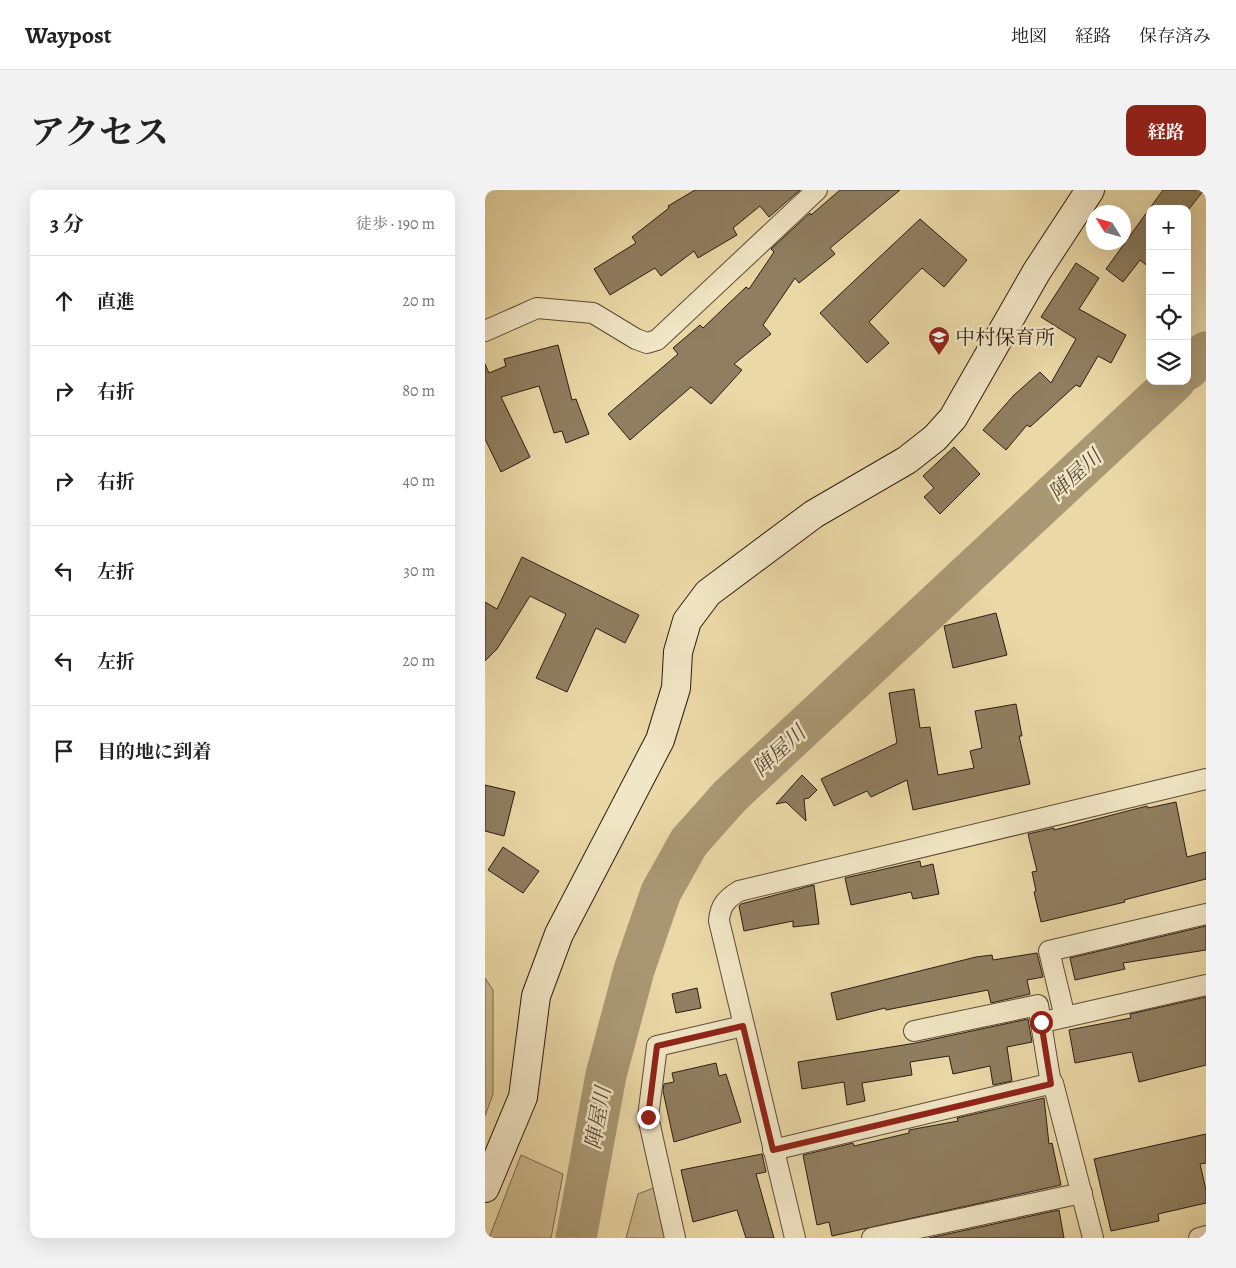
<!DOCTYPE html>
<html lang="ja">
<meta charset="utf-8">
<style>
body{margin:0;font-family:Alegreya,"Noto Serif JP",serif;background:#f2f2f2;color:#222}
.controls{position:absolute;right:15px;top:15px;display:grid;overflow:hidden;border-radius:10px;box-shadow:0 5px 20px #0002}
.controls button{width:45px;height:45px;display:grid;place-items:center;padding:0;border:0;border-bottom:1px solid #e0e0e0;background:#fff;color:#222;font:25px sans-serif}
.compass{position:absolute;left:601px;top:15px;width:45px;height:45px;border-radius:50%;background:#fff;box-shadow:0 5px 20px #0002;rotate:307deg}
.stop{position:absolute;width:15px;height:15px;margin:-11px;border:4px solid #8f2418;border-radius:50%;background:#fff}
.stop.end{background:#8f2418;border-color:#fff;box-shadow:0 1px 5px #0008}
.list{margin:0;padding:0;list-style:none}
h2{display:flex;justify-content:space-between;align-items:center;height:65px;margin:0;padding:0 20px;font-size:21px}
h2 small{font-size:16px;font-weight:400;color:#767676}
.list li{display:grid;grid-template-columns:32px 1fr auto;gap:15px;align-items:center;box-sizing:border-box;height:90px;padding:0 20px;border-top:1px solid #e0e0e0}
.list b{display:block;font-size:19px;white-space:nowrap}
.list em{font-size:16px;font-style:normal;color:#767676}
.icon{flex:none;width:28px;height:28px;fill:none;stroke:currentColor;stroke-width:2;stroke-linecap:round;stroke-linejoin:round}
.map{position:relative;flex:none;width:721px;height:1048px;overflow:hidden;border-radius:10px}
header{display:flex;align-items:center;gap:30px;box-sizing:border-box;height:70px;padding:0 25px;background:#fff;border-bottom:1px solid #e0e0e0}
header strong{font-size:24px}
nav{display:flex;gap:28px;margin-inline-start:auto;font-size:18px}
.intro{display:flex;align-items:center;justify-content:space-between;box-sizing:border-box;height:120px;padding:0 30px}
h1{margin:0;font-size:35px}
.button{padding:12px 22px;border-radius:10px;background:#8f2418;color:#fff;font-size:18px;font-weight:700}
main{display:flex;gap:30px;padding:0 30px}
aside{flex:1;background:#fff;border-radius:10px;box-shadow:0 5px 20px #0002}
.map>svg:first-child{display:block}
.green{fill:#cab88d;stroke:#7b6a50}
.lines{fill:none;stroke-linecap:round;stroke-linejoin:round}
.river{stroke:#a99874;stroke-width:41}
.building{fill:#8f7e60;stroke:#2c1c14}
.street-casing{stroke:#5c4b38;stroke-width:22}
.secondary-casing{stroke:#2c1c14;stroke-width:30}
.street{stroke:#f1e6c5;stroke-width:20}
.secondary{stroke:#f1e6c5;stroke-width:28}
.route{stroke:#8f2418;stroke-width:6}
.labels{text-anchor:middle;dominant-baseline:central;stroke-width:5;stroke-linejoin:round;paint-order:stroke}
.poi-label{font-size:20px;fill:#2c1c14;stroke:#f1e6c5;text-anchor:start}
.water-label{font-size:21px;font-style:italic;fill:#584736;stroke:#f1e6c5}
</style>
<header>
<strong>Waypost</strong>
<nav><a>地図</a><a>経路</a><a>保存済み</a></nav>
</header>
<div class="intro"><h1>アクセス</h1><a class="button">経路</a></div>
<main>
<aside>
<h2>3 分<small>徒歩 · 190 m</small></h2>
<ul class="list">
<li><svg class="icon" aria-label="ahead" viewBox="0 0 24 24"><path d="M12 20V5M6 11l6-6 6 6"/></svg><div><b>直進</b></div><em>20 m</em></li>
<li><svg class="icon" aria-label="right" viewBox="0 0 24 24"><path d="M7 20v-9h11M14 6l5 5-5 5"/></svg><div><b>右折</b></div><em>80 m</em></li>
<li><svg class="icon" aria-label="right" viewBox="0 0 24 24"><path d="M7 20v-9h11M14 6l5 5-5 5"/></svg><div><b>右折</b></div><em>40 m</em></li>
<li><svg class="icon" aria-label="left" viewBox="0 0 24 24"><path d="M17 20v-9H6M10 6l-5 5 5 5"/></svg><div><b>左折</b></div><em>30 m</em></li>
<li><svg class="icon" aria-label="left" viewBox="0 0 24 24"><path d="M17 20v-9H6M10 6l-5 5 5 5"/></svg><div><b>左折</b></div><em>20 m</em></li>
<li><svg class="icon" aria-label="arrive" viewBox="0 0 24 24"><path d="M6 21V4h12l-3 4 3 4H6"/></svg><div><b>目的地に到着</b></div></li>
</ul>
</aside>
<div class="map">
<svg width="721" height="1048" viewBox="0 0 721 1048">
<rect width="100%" height="100%" fill="#ead8a6"/>
<filter id="stains"><feTurbulence type="fractalNoise" baseFrequency=".004" numOctaves="4"/><feColorMatrix values="0 0 0 0 .2 0 0 0 0 .09 0 0 0 0 .02 0 0 0 .5 -.17"/></filter>
<radialGradient id="worn" r=".72"><stop offset=".6" stop-color="#630" stop-opacity="0"/><stop offset="1" stop-color="#630" stop-opacity=".3"/></radialGradient>
<!-- green -->
<g class="green">
<path d="M0,788L8,800V904L0,926Z"/>
<path d="M36,965L78,984L66,1048H4Z"/>
<path d="M171,997L181,1048H141L153,1004Z"/>
</g>
<g class="lines">
<!-- river -->
<g class="river">
<path d="M702,180L721,162"/>
<path d="M91,1048L121,885L149,780L176,702L204,652L245,606L690,191"/>
</g>
</g>
<!-- building -->
<g class="building">
<path d="M210,0H315L284,27L275,16L248,38L252,45L213,68L209,61L176,86L170,78L125,105L109,79L151,53L147,47L184,18L183,16Z"/>
<path d="M355,0H415L345,58L350,64L314,93L310,88L278,135L286,144L249,174L257,180L226,214L206,197L145,250L123,224L193,164L188,158L215,135L218,138L261,97L264,99L289,62L286,59L325,23L326,25Z"/>
<path d="M678,0H719L704,19H665V78L655,70L638,92L621,79Z"/>
<path d="M435,29L482,70L459,97L437,78L384,132L404,153L382,173L335,123Z"/>
<path d="M591,73L614,88L594,119L641,145L626,173L613,166L595,197L591,195L545,237L542,235L521,260L498,240L529,205L555,182L566,193L591,149L556,127Z"/>
<path d="M73,155L87,210L91,209L104,244L81,253L77,241L69,243L54,196L16,207L45,267L16,282L0,249V174L4,183L21,176L19,169Z"/>
<path d="M469,257L495,284L455,324L439,307L449,298L438,286Z"/>
<path d="M37,367L154,425L140,453L111,438L82,502L51,488L81,424L45,406L12,459L0,471V412L12,419Z"/>
<path d="M511,423L522,465L468,478L459,436Z"/>
<path d="M429,499L435,538L445,537L453,585L489,578L485,561L497,558L490,521L531,514L537,546H534L545,594L428,620L422,590L386,607L382,601L349,616L336,589L412,553L404,503Z"/>
<path d="M317,585L332,600L324,608L319,609L321,631L301,612L291,614Z"/>
<path d="M0,595L30,602L19,646L0,641Z"/>
<path d="M691,612L702,667L721,662V689L639,710L640,712L556,732L549,702L551,701L547,682L552,681L543,644L569,638V640L662,616L663,618Z"/>
<path d="M18,657L54,681L38,703L3,680Z"/>
<path d="M435,671L436,677L448,674L454,704L428,709L426,702L366,715L360,688Z"/>
<path d="M329,695L334,734L308,737V731L259,741L254,716L256,714Z"/>
<path d="M721,736V760L638,773L640,779L590,790L585,768Z"/>
<path d="M552,763L558,787L542,790L545,804L506,813L503,800L401,820L400,818L352,830L346,803L491,767L507,765L508,770Z"/>
<path d="M212,798L216,818L191,823L187,804Z"/>
<path d="M721,807V875L654,892L647,862L590,873L584,840L646,828L645,824Z"/>
<path d="M543,829L547,852L522,857L527,891L508,895L505,876L468,884L464,866L425,872L427,885L377,893L380,911L362,915L359,892L317,899L313,872L431,853Z"/>
<path d="M231,873L234,886L241,884L256,932L189,952L178,901L179,894L189,892L187,883Z"/>
<path d="M559,908L564,954L567,953L576,995L347,1046L344,1032L332,1035L318,965L368,953L369,956L424,943V940L473,931L472,928Z"/>
<path d="M721,944V973L715,974L721,1000V1013L673,1024L674,1031L626,1041L609,969Z"/>
<path d="M277,964L281,982L271,984L289,1048H261L252,1020L208,1032L196,980Z"/>
<path d="M574,1020L579,1048H444Z"/>
</g>
<g class="lines">
<!-- street casing -->
<g class="street-casing">
<g id="street">
<path d="M0,141L52,118L108,123L151,149L162,153L172,150L332,0"/>
<path d="M580,827L564,761L721,724"/>
<path d="M567,830L721,795"/>
<path d="M429,841L553,815L566,894"/>
<path d="M288,960L568,893L608,1048"/>
<path d="M190,1048L163,927L172,856L258,836"/>
<path d="M310,1048L234,731C235,716 241,709 254,701L721,589"/>
<path d="M387,1048L597,1003"/>
<path d="M714,1048L721,1046"/>
</g>
</g>
<!-- secondary casing -->
<g class="secondary-casing">
<path id="secondary" d="M0,998L38,907L51,806L74,744L175,550L191,498L193,462L202,431L223,403L329,324L422,270L450,248L468,228L552,81L605,0"/>
</g>
<!-- street -->
<use href="#street" class="street"/>
<!-- secondary -->
<use href="#secondary" class="secondary"/>
</g>
<g class="lines">
<!-- route -->
<path class="route" d="M163,927L172,856L258,836L288,960L566,894L556,832"/>
</g>
<!-- icons -->
<defs>
<g id="school-pin" transform="scale(1.125)"><path d="M0 17L-7.5 6A9.5 9.5 0 1 1 7.5 6Z" fill="#8f2418" stroke="#f1e6c5"/><path d="M0-5L7-2L0 1L-7-2ZM-4 1L0 2.5L4 1V4Q0 6-4 4Z" fill="#fff"/></g>
</defs>
<g fill-rule="evenodd">
<use href="#school-pin" x="454" y="147"/>
</g>
<g class="labels">
<!-- poi labels -->
<g class="poi-label">
<text x="470" y="147">中村保育所</text>
</g>
<!-- water labels -->
<g class="water-label">
<text transform="translate(590 285) rotate(-43)">陣屋川</text>
<text transform="translate(294 561) rotate(-43)">陣屋川</text>
<text transform="translate(113 928) rotate(-80)">陣屋川</text>
</g>
</g>
<rect width="100%" height="100%" filter="url(#stains)"/>
<rect width="100%" height="100%" fill="url(#worn)"/>
</svg>
<div class="controls">
<button>+</button>
<button>−</button>
<button><svg class="icon" aria-label="locate" viewBox="0 0 24 24"><circle cx="12" cy="12" r="6"/><path d="M12 2v4M12 18v4M2 12h4M18 12h4"/></svg></button>
<button><svg class="icon" aria-label="layers" viewBox="0 0 24 24"><path d="M12 4l9 5-9 5-9-5zM3 14l9 5 9-5"/></svg></button>
</div>
<svg class="compass" viewBox="-18 -18 36 36"><path d="M0-13l5 13h-10z" fill="#e53935"/><path d="M0 13l5-13h-10z" fill="#767676"/></svg>
<div class="stop" style="left:556px;top:832px"></div>
<div class="stop end" style="left:163px;top:927px"></div>
</div>
</main>
